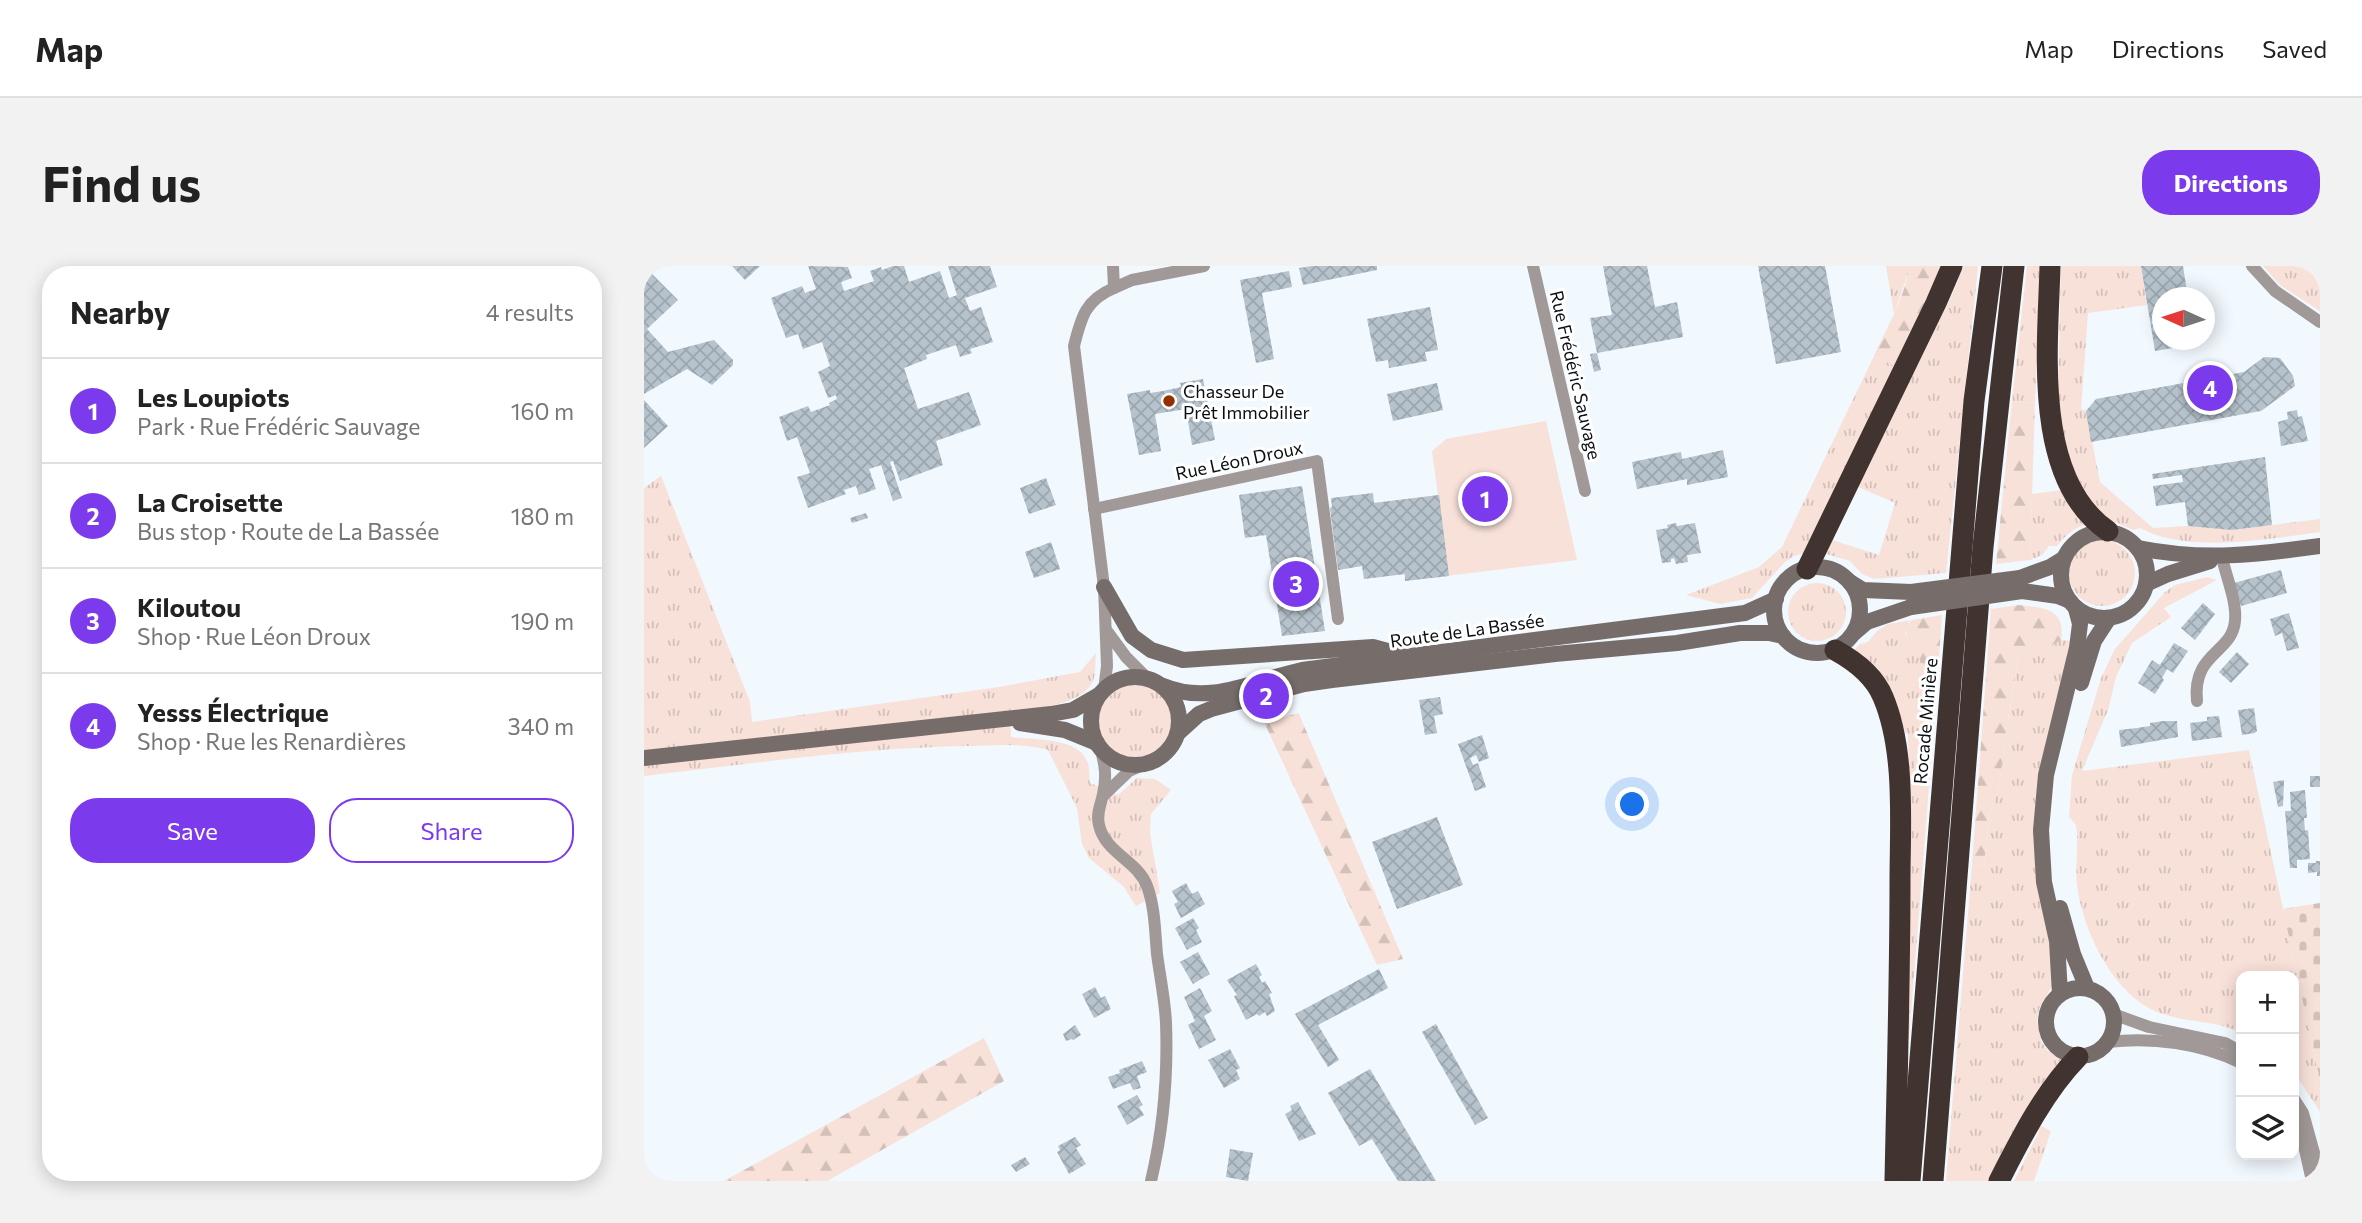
<!DOCTYPE html>
<meta charset="utf-8">
<style>
body{margin:0;font-family:Commissioner,sans-serif;background:#f2f2f2;color:#222}
.controls{position:absolute;right:21px;bottom:21px;display:grid;overflow:hidden;border-radius:14px;box-shadow:0 4px 18px #0003}
.controls button{width:63px;height:63px;display:grid;place-items:center;padding:0;border:0;border-bottom:2px solid #e0e0e0;background:#fff;color:#222;font:35px sans-serif}
.compass{position:absolute;left:1508px;top:21px;width:63px;height:63px;border-radius:50%;background:#fff;box-shadow:0 4px 18px #0003;rotate:273deg}
.you{position:absolute;left:989px;top:539px;width:24px;height:24px;margin:-18px;border:5px solid #fff;border-radius:50%;background:#1a73e8;box-shadow:0 0 0 10px #1a73e833}
.badge{display:grid;place-items:center;width:46px;height:46px;border-radius:50%;background:#7c3aed;color:#fff;font-size:23px;font-weight:700}
.pin{position:absolute;translate:-50% -50%;border:4px solid #fff;box-shadow:0 2px 7px #0006}
.list{margin:0;padding:0;list-style:none}
h2{display:flex;justify-content:space-between;align-items:center;height:91px;margin:0;padding:0 28px;font-size:30px}
h2 small{font-size:23px;font-weight:400;color:#767676}
.list li{display:grid;grid-template-columns:46px 1fr auto;gap:21px;align-items:center;box-sizing:border-box;height:105px;padding:0 28px;border-top:2px solid #e0e0e0}
.list b{display:block;font-size:26px;white-space:nowrap}
.list p{margin:0;font-size:23px;white-space:nowrap;color:#767676}
.list em{font-size:23px;font-style:normal;color:#767676}
.actions{display:flex;gap:14px;padding:21px 28px}
.actions a{flex:1;padding:16px 0;border:2px solid #7c3aed;border-radius:28px;text-align:center;font-size:24px;color:#7c3aed}
.actions .main{background:#7c3aed;color:#fff}
.icon{flex:none;width:38px;height:38px;fill:none;stroke:currentColor;stroke-width:2;stroke-linecap:round;stroke-linejoin:round}
.map{position:relative;flex:none;width:1676px;height:915px;overflow:hidden;border-radius:28px}
header{display:flex;align-items:center;gap:42px;box-sizing:border-box;height:98px;padding:0 35px;background:#fff;border-bottom:2px solid #e0e0e0}
header strong{font-size:33px}
nav{display:flex;gap:38px;margin-inline-start:auto;font-size:24px}
.intro{display:flex;align-items:center;justify-content:space-between;box-sizing:border-box;height:168px;padding:0 42px}
h1{margin:0;font-size:49px}
.button{padding:18px 32px;border-radius:28px;background:#7c3aed;color:#fff;font-size:24px;font-weight:700}
main{display:flex;gap:42px;padding:0 42px}
aside{flex:1;background:#fff;border-radius:28px;box-shadow:0 4px 18px #0003}
.map>svg:first-child{display:block}
.grass{fill:url(#grass-tufts)}
.forest{fill:url(#forest-firs)}
.cemetery{fill:url(#cemetery-stones)}
.green{fill:#f8e1d9}
.building{fill:url(#building-cross-hatch)}
.lines{fill:none;stroke-linecap:round;stroke-linejoin:round}
.minor{stroke:#a09997;stroke-width:12}
.secondary{stroke:#766d6a;stroke-width:16}
.motorway{stroke:#413430;stroke-width:21}
.secondary-bridge{stroke:#766d6a;stroke-width:16}
.poi-dot{fill:#942f00;stroke:#fff;stroke-width:2.5}
.labels{text-anchor:middle;dominant-baseline:central;stroke-width:6;stroke-linejoin:round;paint-order:stroke}
.street-label{font-size:18px;fill:#0a0e11;stroke:#fff}
.poi-label{font-size:18px;fill:#0a0e11;stroke:#fff;text-anchor:start}
</style>
<header>
<strong>Map</strong>
<nav><a>Map</a><a>Directions</a><a>Saved</a></nav>
</header>
<div class="intro"><h1>Find us</h1><a class="button">Directions</a></div>
<main>
<aside>
<h2>Nearby<small>4 results</small></h2>
<ul class="list">
<li><span class="badge">1</span><div><b>Les Loupiots</b><p>Park · Rue Frédéric Sauvage</p></div><em>160 m</em></li>
<li><span class="badge">2</span><div><b>La Croisette</b><p>Bus stop · Route de La Bassée</p></div><em>180 m</em></li>
<li><span class="badge">3</span><div><b>Kiloutou</b><p>Shop · Rue Léon Droux</p></div><em>190 m</em></li>
<li><span class="badge">4</span><div><b>Yesss Électrique</b><p>Shop · Rue les Renardières</p></div><em>340 m</em></li>
</ul>
<div class="actions"><a class="main">Save</a><a>Share</a></div>
</aside>
<div class="map">
<svg width="1676" height="915" viewBox="0 0 1676 915">
<defs>
<pattern id="grass-tufts" width="24" height="20" patternUnits="userSpaceOnUse" patternTransform="scale(1.75)"><rect width="24" height="20" fill="#f8e1d9"/><path d="M3 7l-1-3M5 7V3M7 7l1-3M15 17l-1-3M17 17v-4M19 17l1-3" fill="none" stroke="#d3c0b9"/></pattern>
<pattern id="forest-firs" width="22" height="20" patternUnits="userSpaceOnUse" patternTransform="scale(1.75)"><rect width="22" height="20" fill="#f8e1d9"/><path d="M5 1l3.5 6h-7zM16 11l3.5 6h-7z" fill="#d3c0b9"/></pattern>
<pattern id="cemetery-stones" width="16" height="16" patternUnits="userSpaceOnUse" patternTransform="scale(1.75)"><rect width="16" height="16" fill="#f8e1d9"/><path d="M2 7V4a2 2 0 0 1 4 0v3zM10 15v-3a2 2 0 0 1 4 0v3z" fill="#d3c0b9"/></pattern>
<pattern id="building-cross-hatch" width="8" height="8" patternUnits="userSpaceOnUse" patternTransform="scale(1.75)"><rect width="8" height="8" fill="#b6c2cc"/><path d="M0 0l8 8M0 8l8-8" fill="none" stroke="#9ba6ae"/></pattern>
</defs>
<rect width="100%" height="100%" fill="#f1f8fe"/>
<!-- grass -->
<g class="grass">
<path d="M1242,0H1264V8L1250,48Z"/>
<path d="M1320,0H1334L1302,307L1230,313L1218,308L1206,295L1182,288L1188,274L1235,289L1251,237L1212,220L1308,29Z"/>
<path d="M1383,0H1397L1391,137L1368,135Z"/>
<path d="M1417,0H1497L1503,39L1444,47L1437,143L1442,145L1456,216L1509,262L1544,260L1588,264L1676,253V266C1624,273 1544,288 1496,262L1489,264L1448,246L1429,205L1416,153L1414,126Z"/>
<path d="M1619,0H1676V45L1636,19Z"/>
<path d="M1230,90L1253,101L1161,287L1150,290L1141,296L1108,332L1076,338L1042,329L1115,301L1138,281Z"/>
<path d="M17,210L106,436L108,456L355,421L436,406L452,387C451,395 452,408 449,415C437,441 390,442 366,444L367,471C388,474 433,471 443,495C446,501 445,510 446,517L474,529L493,512L511,513L527,524L507,548L506,567L516,627L492,640L480,621L445,592L438,578L433,542L404,484C377,476 348,480 320,480C213,482 106,498 0,510V222Z"/>
<path d="M1418,224L1440,255V259C1428,263 1421,270 1413,280H1405L1398,289L1386,294L1388,228Z"/>
<circle cx="1458" cy="307" r="33"/>
<path d="M1563,311L1573,314L1520,342L1527,351L1488,377L1472,411L1464,444L1438,505L1605,484L1676,815V846L1650,806V710H1597V767C1572,754 1545,757 1519,748C1471,733 1439,666 1433,619C1431,606 1435,569 1432,560C1431,556 1427,554 1425,551L1428,509L1457,412L1471,383L1521,326L1531,319Z"/>
<circle cx="1173" cy="346" r="29"/>
<path d="M1268,354L1264,356L1261,367L1276,391L1278,410L1294,407L1265,773L1260,772V708L1267,601L1264,468L1258,464L1206,388L1216,378L1224,376L1232,366L1244,358Z"/>
<path d="M1417,374L1429,375L1404,489L1405,659L1408,720L1395,743L1393,754L1397,775L1403,784L1420,796L1346,915H1302L1328,598L1340,601L1345,548L1354,526L1365,447L1375,389L1403,383Z"/>
<circle cx="491" cy="454" r="37"/>
<path d="M1392,857L1407,865L1390,915H1370L1395,866Z"/>
</g>
<!-- forest -->
<g class="forest">
<path d="M1264,0H1299L1253,101L1230,90C1239,69 1266,22 1264,0Z"/>
<path d="M1368,135L1391,137L1386,294L1352,298Z"/>
<path d="M1375,339C1400,342 1422,342 1417,374L1403,383L1375,389L1365,447L1354,526L1345,548L1340,601L1328,598L1347,343Z"/>
<path d="M1298,349L1294,407L1278,411C1277,403 1277,395 1274,388C1268,376 1254,365 1268,354Z"/>
<path d="M655,447V448L759,693L733,699L620,456Z"/>
<path d="M340,772L360,815L183,915H80Z"/>
</g>
<!-- cemetery -->
<path class="cemetery" d="M1676,637V815L1639,643Z"/>
<!-- green -->
<path class="green" d="M902,155L933,294L761,315L760,308L720,313L718,300L694,304L686,242L794,229L788,185L802,173Z"/>
<!-- building -->
<g class="building">
<path d="M0,0L34,34L3,63L24,86L70,74L89,94V99L68,119L43,103L0,128Z"/>
<path d="M88,0H116L101,14Z"/>
<path d="M164,0L204,1L208,12L197,16L200,25L230,15L226,5L237,1L238,4L249,0H260L265,16L296,5L305,32L313,29L304,0H346L353,21L321,32L326,45L337,41L349,76L326,83L328,87L316,91L312,79L282,89L283,93L260,102L274,143L325,126L337,159L292,175L299,199L256,215L249,195L246,196L258,232L249,235L237,199L225,203L232,223L215,229L212,220L200,224L202,228L164,242L153,211L166,207L153,171L143,175L135,151L164,140L167,146L186,139L185,137L193,133L192,129L184,132L174,106L186,100L178,76L159,83L154,68L142,72L127,32L158,20L161,27L172,23Z"/>
<path d="M668,0H733V4L659,19L655,2Z"/>
<path d="M959,0H1003L1011,41L1033,36L1039,71L953,87L946,52L968,49Z"/>
<path d="M1114,0H1181L1197,86L1132,98Z"/>
<path d="M1497,0H1539L1544,32H1518V74H1551L1552,78L1511,85Z"/>
<path d="M645,5L648,21L618,27L630,93L612,97L596,14Z"/>
<path d="M786,41L794,84L781,86L783,95L745,102L744,94L732,96L723,53Z"/>
<path d="M953,87L957,104L950,106L946,88Z"/>
<path d="M1620,91L1636,92L1649,110L1651,120L1617,145L1447,176L1442,145L1452,133L1600,106Z"/>
<path d="M559,113L571,174L548,179L542,143L511,148L517,185L495,189L483,128L506,124V127L519,125L537,121L536,117Z"/>
<path d="M793,117L799,144L749,155L743,128Z"/>
<path d="M0,134L24,160L0,182Z"/>
<path d="M1653,144L1654,151L1658,150L1664,175L1637,180L1634,156L1644,153L1643,146Z"/>
<path d="M1079,184L1084,211L1043,219V213L993,223L988,196L1037,186L1038,193Z"/>
<path d="M1621,191L1628,259L1588,264L1544,260L1541,236L1512,240L1509,220L1539,216L1538,209L1509,213L1508,208Z"/>
<path d="M402,212L412,239L385,248L376,222Z"/>
<path d="M658,220L681,365L638,370L622,269L601,272L595,229Z"/>
<path d="M729,227L730,237L795,229L805,310L761,315V308L720,313L718,300L694,304L686,242L688,241L687,232Z"/>
<path d="M222,247L224,252L208,257L206,252Z"/>
<path d="M1032,257L1033,260L1051,257L1057,287L1043,289L1044,296L1032,298L1030,292L1027,293V296L1018,297L1012,264L1024,262L1023,259Z"/>
<path d="M407,276L416,303L390,312L381,286Z"/>
<path d="M1637,304L1643,327L1597,340L1590,317Z"/>
<path d="M1559,337L1571,348L1551,374L1537,362Z"/>
<path d="M1645,347L1655,382L1643,385L1638,367L1631,370L1626,353Z"/>
<path d="M1530,377L1544,385L1529,407L1523,403L1518,412L1520,414L1511,428L1494,417L1508,394L1516,399Z"/>
<path d="M1593,386L1605,398L1587,417L1575,406Z"/>
<path d="M796,431L799,448L790,450L793,467L781,469L775,434Z"/>
<path d="M1610,442L1613,465L1611,467L1598,469L1594,444Z"/>
<path d="M1575,450L1578,471L1548,475L1546,457L1563,455V451Z"/>
<path d="M1519,455H1533L1534,471L1477,481L1475,464L1493,462L1506,460V457Z"/>
<path d="M838,469L845,492L835,496L832,489L826,492L829,499L834,497L842,521L831,525L814,478Z"/>
<rect x="1666" y="510" width="10" height="11"/>
<path d="M1640,514L1639,540L1634,541L1629,516Z"/>
<path d="M1661,524L1663,552H1660L1661,565L1664,564L1666,593L1653,594V602H1646L1641,545H1647L1646,526Z"/>
<path d="M793,551L819,619L753,643L728,576Z"/>
<path d="M1672,595H1676V610H1673V606L1664,607V597H1672Z"/>
<path d="M542,617L548,628L554,625L561,638L537,652L530,638L534,636L528,625Z"/>
<path d="M549,652L555,662L552,664L558,676L543,684L531,662Z"/>
<path d="M554,686L566,708L549,718L536,696Z"/>
<path d="M612,698L618,709L615,711L618,717L621,715L628,727L625,728L631,745L623,750L621,746L615,750L613,748L602,754L590,730L593,729L583,714Z"/>
<path d="M735,703L744,722L674,759L695,794L684,801L651,748Z"/>
<path d="M451,721L457,732L461,730L467,743L450,752L438,728Z"/>
<path d="M556,722L568,745L560,750L572,774L555,783L544,759L551,755L540,731Z"/>
<path d="M792,758L844,852L831,859L778,766Z"/>
<path d="M431,759L437,769L429,774L428,773L422,775L419,768Z"/>
<path d="M586,783L596,802L592,804L596,813L580,822L564,794Z"/>
<path d="M498,795L503,806L493,810L497,822L489,824L486,817L469,823L464,811L476,807L475,804Z"/>
<path d="M726,803L792,915H754L728,873L715,880L684,827Z"/>
<path d="M493,829L499,839L495,841L500,849L483,859L473,840Z"/>
<path d="M654,836L672,868L655,875L641,848L648,844L646,840Z"/>
<path d="M431,871L437,879L432,882L442,898L425,908L413,886L416,884L414,880Z"/>
<path d="M586,883L609,887L604,915L582,911Z"/>
<path d="M381,891L386,898L372,906L367,899Z"/>
</g>
<g class="lines">
<!-- minor -->
<g class="minor">
<path d="M889,0L941,225"/>
<path d="M1608,0L1631,25L1676,56"/>
<path d="M470,22L488,14L560,0"/>
<path d="M450,243L673,195L694,353"/>
<path d="M463,365L482,391L503,412"/>
<path d="M460,424L463,400L460,321L430,80C437,52 441,34 470,22L469,0"/>
<path d="M1553,435C1548,386 1588,388 1591,355C1593,335 1582,311 1578,291"/>
<path d="M456,481C461,498 463,511 459,528C457,539 452,547 455,559C461,587 494,595 503,620C511,641 511,666 513,688C516,711 521,734 522,757C524,810 519,864 507,915"/>
<path d="M459,530L485,505L501,498"/>
<path d="M1469,748L1505,761L1581,777L1597,786"/>
<path d="M1464,776C1508,771 1557,777 1597,797"/>
<path d="M1650,833L1659,847L1676,908"/>
<path d="M1650,849L1659,875L1668,915"/>
</g>
<!-- secondary -->
<g class="secondary">
<circle cx="1460" cy="309" r="43"/>
<path d="M1494,282C1559,295 1611,289 1676,280"/>
<circle cx="1173" cy="344" r="43"/>
<path d="M1376,312L1406,301L1419,293"/>
<path d="M1206,316L1219,324L1267,326"/>
<path d="M1502,318L1524,308L1566,295"/>
<path d="M460,321L488,370L507,384L539,394L729,381L755,388"/>
<path d="M1378,325L1414,330L1424,334"/>
<path d="M1210,367L1223,356L1267,341"/>
<circle cx="491" cy="455" r="44"/>
<path d="M1437,417L1450,375L1465,352"/>
<path d="M519,420C567,440 611,414 658,404L1101,347L1132,333"/>
<path d="M376,457L421,464L453,477"/>
<path d="M534,467L555,448L567,443L660,418L688,414L911,388L1033,377L1096,367H1125L1139,370"/>
<path d="M0,492L407,448L429,444L455,429"/>
<path d="M1416,642L1429,688L1443,722"/>
<circle cx="1436" cy="756" r="34"/>
<path d="M1416,728L1413,675L1400,616L1397,564L1402,509L1433,382L1436,358L1432,343"/>
</g>
<!-- motorway -->
<g class="motorway">
<path d="M1406,0C1404,81 1388,213 1464,265"/>
<path d="M1163,303L1292,37L1308,0"/>
<path d="M1191,384C1211,395 1230,409 1239,431C1262,485 1256,559 1256,616C1256,716 1253,815 1251,915"/>
<path d="M1266,915L1330,135L1348,0"/>
<path d="M1289,915L1339,281L1370,0"/>
<path d="M1355,915C1377,872 1400,826 1434,791"/>
</g>
<!-- secondary-bridge -->
<g class="secondary-bridge">
<path d="M1267,326L1376,312"/>
<path d="M1267,341L1378,325"/>
</g>
</g>
<!-- markers -->
<circle class="poi-dot" cx="525" cy="135" r="7"/>
<g class="labels">
<!-- street labels -->
<g class="street-label">
<text transform="translate(932 109) rotate(77)">Rue Frédéric Sauvage</text>
<text transform="translate(595 194) rotate(-12)">Rue Léon Droux</text>
<text transform="translate(823 364) rotate(-8)">Route de La Bassée</text>
<text transform="translate(1281 455) rotate(-85)">Rocade Minière</text>
</g>
<!-- poi labels -->
<g class="poi-label">
<text x="539" y="125">Chasseur De<tspan x="539" dy="21">Prêt Immobilier</tspan></text>
</g>
</g>
</svg>
<div class="controls">
<button>+</button>
<button>−</button>
<button><svg class="icon" aria-label="layers" viewBox="0 0 24 24"><path d="M12 4l9 5-9 5-9-5zM3 14l9 5 9-5"/></svg></button>
</div>
<svg class="compass" viewBox="-18 -18 36 36"><path d="M0-13l5 13h-10z" fill="#e53935"/><path d="M0 13l5-13h-10z" fill="#767676"/></svg>
<div class="you"></div>
<div class="pin badge" style="left:841px;top:233px">1</div>
<div class="pin badge" style="left:622px;top:430px">2</div>
<div class="pin badge" style="left:652px;top:318px">3</div>
<div class="pin badge" style="left:1566px;top:122px">4</div>
</div>
</main>
